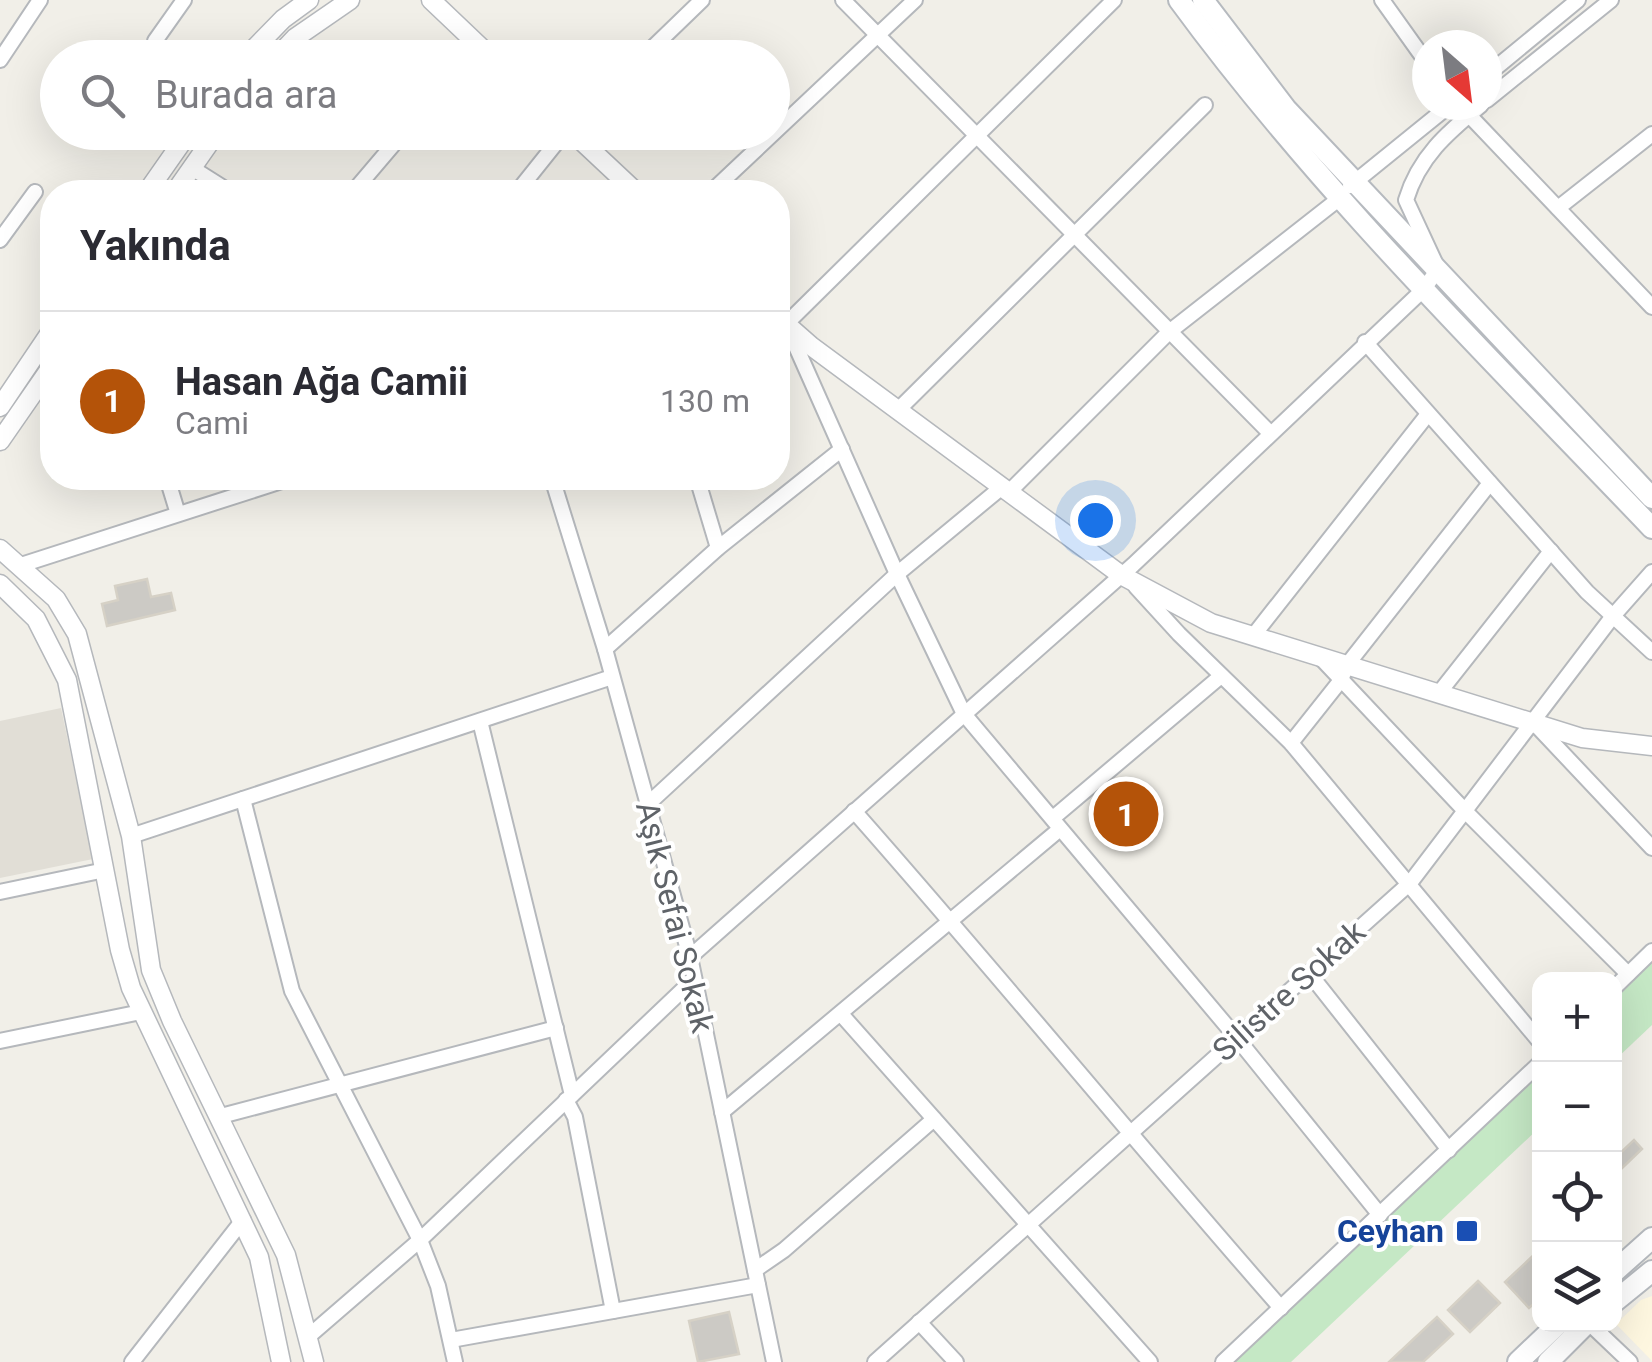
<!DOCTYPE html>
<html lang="tr">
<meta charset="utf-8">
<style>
body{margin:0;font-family:Roboto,sans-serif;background:#f7f7f7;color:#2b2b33}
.controls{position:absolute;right:30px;bottom:30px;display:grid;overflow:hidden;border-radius:20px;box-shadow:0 10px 40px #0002}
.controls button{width:90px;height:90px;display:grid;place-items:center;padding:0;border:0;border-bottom:2px solid #e1e1e2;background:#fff;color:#2b2b33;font:50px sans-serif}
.compass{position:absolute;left:1412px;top:30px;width:90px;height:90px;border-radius:50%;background:#fff;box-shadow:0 10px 40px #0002;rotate:152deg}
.you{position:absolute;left:1095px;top:520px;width:35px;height:35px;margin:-25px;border:8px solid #fff;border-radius:50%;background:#1a73e8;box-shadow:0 0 0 15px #1a73e833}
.badge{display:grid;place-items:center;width:65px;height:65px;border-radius:50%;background:#b45309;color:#fff;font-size:32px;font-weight:700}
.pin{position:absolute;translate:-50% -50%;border:5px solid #fff;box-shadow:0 2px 10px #0006}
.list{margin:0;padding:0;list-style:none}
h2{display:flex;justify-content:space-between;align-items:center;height:130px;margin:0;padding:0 40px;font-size:42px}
h2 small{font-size:32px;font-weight:400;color:#7c7c81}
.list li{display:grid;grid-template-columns:65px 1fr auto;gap:30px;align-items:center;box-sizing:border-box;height:180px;padding:0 40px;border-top:2px solid #e1e1e2}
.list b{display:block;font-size:38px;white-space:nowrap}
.list p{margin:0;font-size:32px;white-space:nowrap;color:#7c7c81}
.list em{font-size:32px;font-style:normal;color:#7c7c81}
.icon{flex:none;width:55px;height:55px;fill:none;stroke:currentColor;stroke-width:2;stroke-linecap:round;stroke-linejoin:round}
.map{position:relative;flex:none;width:1652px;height:1362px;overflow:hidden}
.search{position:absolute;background:#fff;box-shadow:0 10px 40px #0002;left:40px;top:40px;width:750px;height:110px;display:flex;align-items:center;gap:25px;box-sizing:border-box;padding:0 35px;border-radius:55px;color:#7c7c81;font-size:38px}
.panel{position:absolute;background:#fff;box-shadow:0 10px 40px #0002;left:40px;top:180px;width:750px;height:310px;border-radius:40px}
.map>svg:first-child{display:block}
.commercial{fill:#fef7e0}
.education{fill:#e1ded6}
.green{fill:#c5e8c5}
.building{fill:#cccac5;stroke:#d6d1c6;stroke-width:2.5}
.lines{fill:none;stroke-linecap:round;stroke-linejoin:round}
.minor-casing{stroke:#b5b8bc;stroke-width:18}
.tertiary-casing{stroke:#b5b8bc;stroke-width:21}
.secondary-casing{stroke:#b6babf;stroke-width:24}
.minor{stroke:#fff;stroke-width:14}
.tertiary{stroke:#fff;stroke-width:18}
.secondary{stroke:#fff;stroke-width:20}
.transit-dot{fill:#1a4fb4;stroke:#fff;stroke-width:4}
.labels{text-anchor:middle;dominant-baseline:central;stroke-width:8;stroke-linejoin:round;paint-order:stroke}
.street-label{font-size:32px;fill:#5f6368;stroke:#fff}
.transit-label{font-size:32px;font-weight:bold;fill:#164399;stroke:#fff;text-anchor:end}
</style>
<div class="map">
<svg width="1652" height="1362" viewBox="0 0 1652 1362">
<rect width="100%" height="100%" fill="#f1efe8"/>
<!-- commercial -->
<path class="commercial" d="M1652,1296V1361L1616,1324L1641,1300Z"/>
<!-- education -->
<path class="education" d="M61,708L93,859L0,878V721Z"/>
<!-- green -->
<g class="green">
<path d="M1652,951V1025L1615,1060V988Z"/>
<path d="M1539,1063V1128L1291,1362H1223Z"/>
</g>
<!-- building -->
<g class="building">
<path d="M147,579L151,597L171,593L175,610L107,626L102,604L118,600L115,586Z"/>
<path d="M1124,782L1158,820L1129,847L1094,808Z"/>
<path d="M1634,1140L1642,1149L1621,1169L1614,1159Z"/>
<path d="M1536,1253L1540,1256V1298L1529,1308L1505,1282Z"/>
<path d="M1478,1281L1500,1303L1470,1332L1448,1310Z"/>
<path d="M729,1312L739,1354L698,1362L689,1321Z"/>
<path d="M1437,1317L1453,1334L1423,1362H1389Z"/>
</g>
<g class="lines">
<!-- minor casing -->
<g class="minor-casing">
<g id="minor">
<path d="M843,0L1270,433"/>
<path d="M1114,0L786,324L897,574L964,714L1236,1037L1380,1215"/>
<path d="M1382,0L1427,63"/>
<path d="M155,41L184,0"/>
<path d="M468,58L479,45"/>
<path d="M642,58L702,0"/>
<path d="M0,60L40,0"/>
<path d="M1487,75L1578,0"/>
<path d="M1487,100L1611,0"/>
<path d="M1469,115L1652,307"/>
<path d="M192,168L230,192"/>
<path d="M1350,186L1450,105"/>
<path d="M353,192L404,132"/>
<path d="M517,192L565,132"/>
<path d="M711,192L915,0"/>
<path d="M1558,208L1652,134"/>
<path d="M0,240L35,192"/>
<path d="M1365,342L1587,592L1652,652"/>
<path d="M898,410L1205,105"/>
<path d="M167,478L178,514"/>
<path d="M552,478L605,649L690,957L774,1362"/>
<path d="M697,478L718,548"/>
<path d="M1009,492L1169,332L1340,198"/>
<path d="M21,565L291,478"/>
<path d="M1136,587L1179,634L1291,743L1540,1042"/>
<path d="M1253,636L1428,414"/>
<path d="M605,649L718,548L842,449"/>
<path d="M1319,656L1467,813L1628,974"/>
<path d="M1439,693L1551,551"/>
<path d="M480,721L572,1095"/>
<path d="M1536,725L1652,848"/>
<path d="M1291,743L1341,680L1347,665L1490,483"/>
<path d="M243,799L292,991L420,1240L438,1286L455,1362"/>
<path d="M648,804L897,574L1002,487"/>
<path d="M854,811C999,975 1137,1144 1281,1308"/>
<path d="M1053,818L1221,676"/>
<path d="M131,836L612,677"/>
<path d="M0,892L105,870"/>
<path d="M690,957L1133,565L1424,289L1438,269L1406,200C1419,157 1447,133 1481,105"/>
<path d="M1309,973L1449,1150"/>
<path d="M1614,988L1652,951"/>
<path d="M841,1014L1150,1362"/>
<path d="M0,1041L141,1012"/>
<path d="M566,1100L575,1117L613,1311"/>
<path d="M722,1112L1060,829"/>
<path d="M221,1116L556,1028"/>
<path d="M755,1270L784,1250L934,1119"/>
<path d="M919,1322L956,1362"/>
<path d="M1590,1324L1630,1362"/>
<path d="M309,1336L420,1240L694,979"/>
<path d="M451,1340L758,1285"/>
<path d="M132,1362L243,1220"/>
<path d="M875,1362L1410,883L1613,616L1652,572"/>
<path d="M1223,1362L1540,1063"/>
</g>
</g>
<!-- tertiary casing -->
<g class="tertiary-casing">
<g id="tertiary">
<path d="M431,0L492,58"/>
<path d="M245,58L283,19L309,0"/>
<path d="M276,58L295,38L350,0"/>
<path d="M572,132L636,192"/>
<path d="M147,192L189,132"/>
<path d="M175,192L217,132"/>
<path d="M778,317L811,346L1121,575L1211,623L1582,738L1652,746"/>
<path d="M0,407L52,330"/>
<path d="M0,441L52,366"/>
<path d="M0,549L56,599L77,634L131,836L151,970L172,1021L286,1255L314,1362"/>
<path d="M0,584L36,619L67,680L120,950L131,988L259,1257L281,1362"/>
</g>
</g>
<!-- secondary casing -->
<g class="secondary-casing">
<g id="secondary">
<path d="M1179,0C1319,191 1489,357 1652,528"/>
<path d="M1203,0L1286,109L1652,498"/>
<path d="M1614,1272L1652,1238"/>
<path d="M1614,1302L1652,1271"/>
<path d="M1518,1362L1558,1324"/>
<path d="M1548,1362L1586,1324"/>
</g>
</g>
<!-- minor -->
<use href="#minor" class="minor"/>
<!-- tertiary -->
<use href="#tertiary" class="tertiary"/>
<!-- secondary -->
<use href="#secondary" class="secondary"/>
</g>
<!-- markers -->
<rect class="transit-dot" x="1455" y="1219" width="24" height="24" rx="5"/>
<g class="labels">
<!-- street labels -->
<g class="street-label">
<text transform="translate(675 917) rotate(76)">Aşık Sefai Sokak</text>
<text transform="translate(1289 991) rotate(-42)">Silistre Sokak</text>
</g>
<!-- transit labels -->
<g class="transit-label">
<text x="1444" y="1231">Ceyhan</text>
</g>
</g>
</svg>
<div class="controls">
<button>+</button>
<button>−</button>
<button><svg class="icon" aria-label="locate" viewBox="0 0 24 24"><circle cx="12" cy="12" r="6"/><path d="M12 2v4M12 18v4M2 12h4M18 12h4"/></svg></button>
<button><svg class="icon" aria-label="layers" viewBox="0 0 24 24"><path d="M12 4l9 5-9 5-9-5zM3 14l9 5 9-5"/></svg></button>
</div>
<svg class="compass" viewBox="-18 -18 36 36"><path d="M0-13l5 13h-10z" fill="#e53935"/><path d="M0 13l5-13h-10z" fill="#7c7c81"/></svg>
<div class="you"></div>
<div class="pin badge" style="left:1126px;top:814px">1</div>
<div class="search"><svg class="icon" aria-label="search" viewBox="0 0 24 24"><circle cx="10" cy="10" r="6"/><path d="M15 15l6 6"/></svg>Burada ara</div>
<section class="panel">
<h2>Yakında<small></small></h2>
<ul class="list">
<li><span class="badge">1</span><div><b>Hasan Ağa Camii</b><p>Cami</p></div><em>130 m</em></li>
</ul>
</section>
</div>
